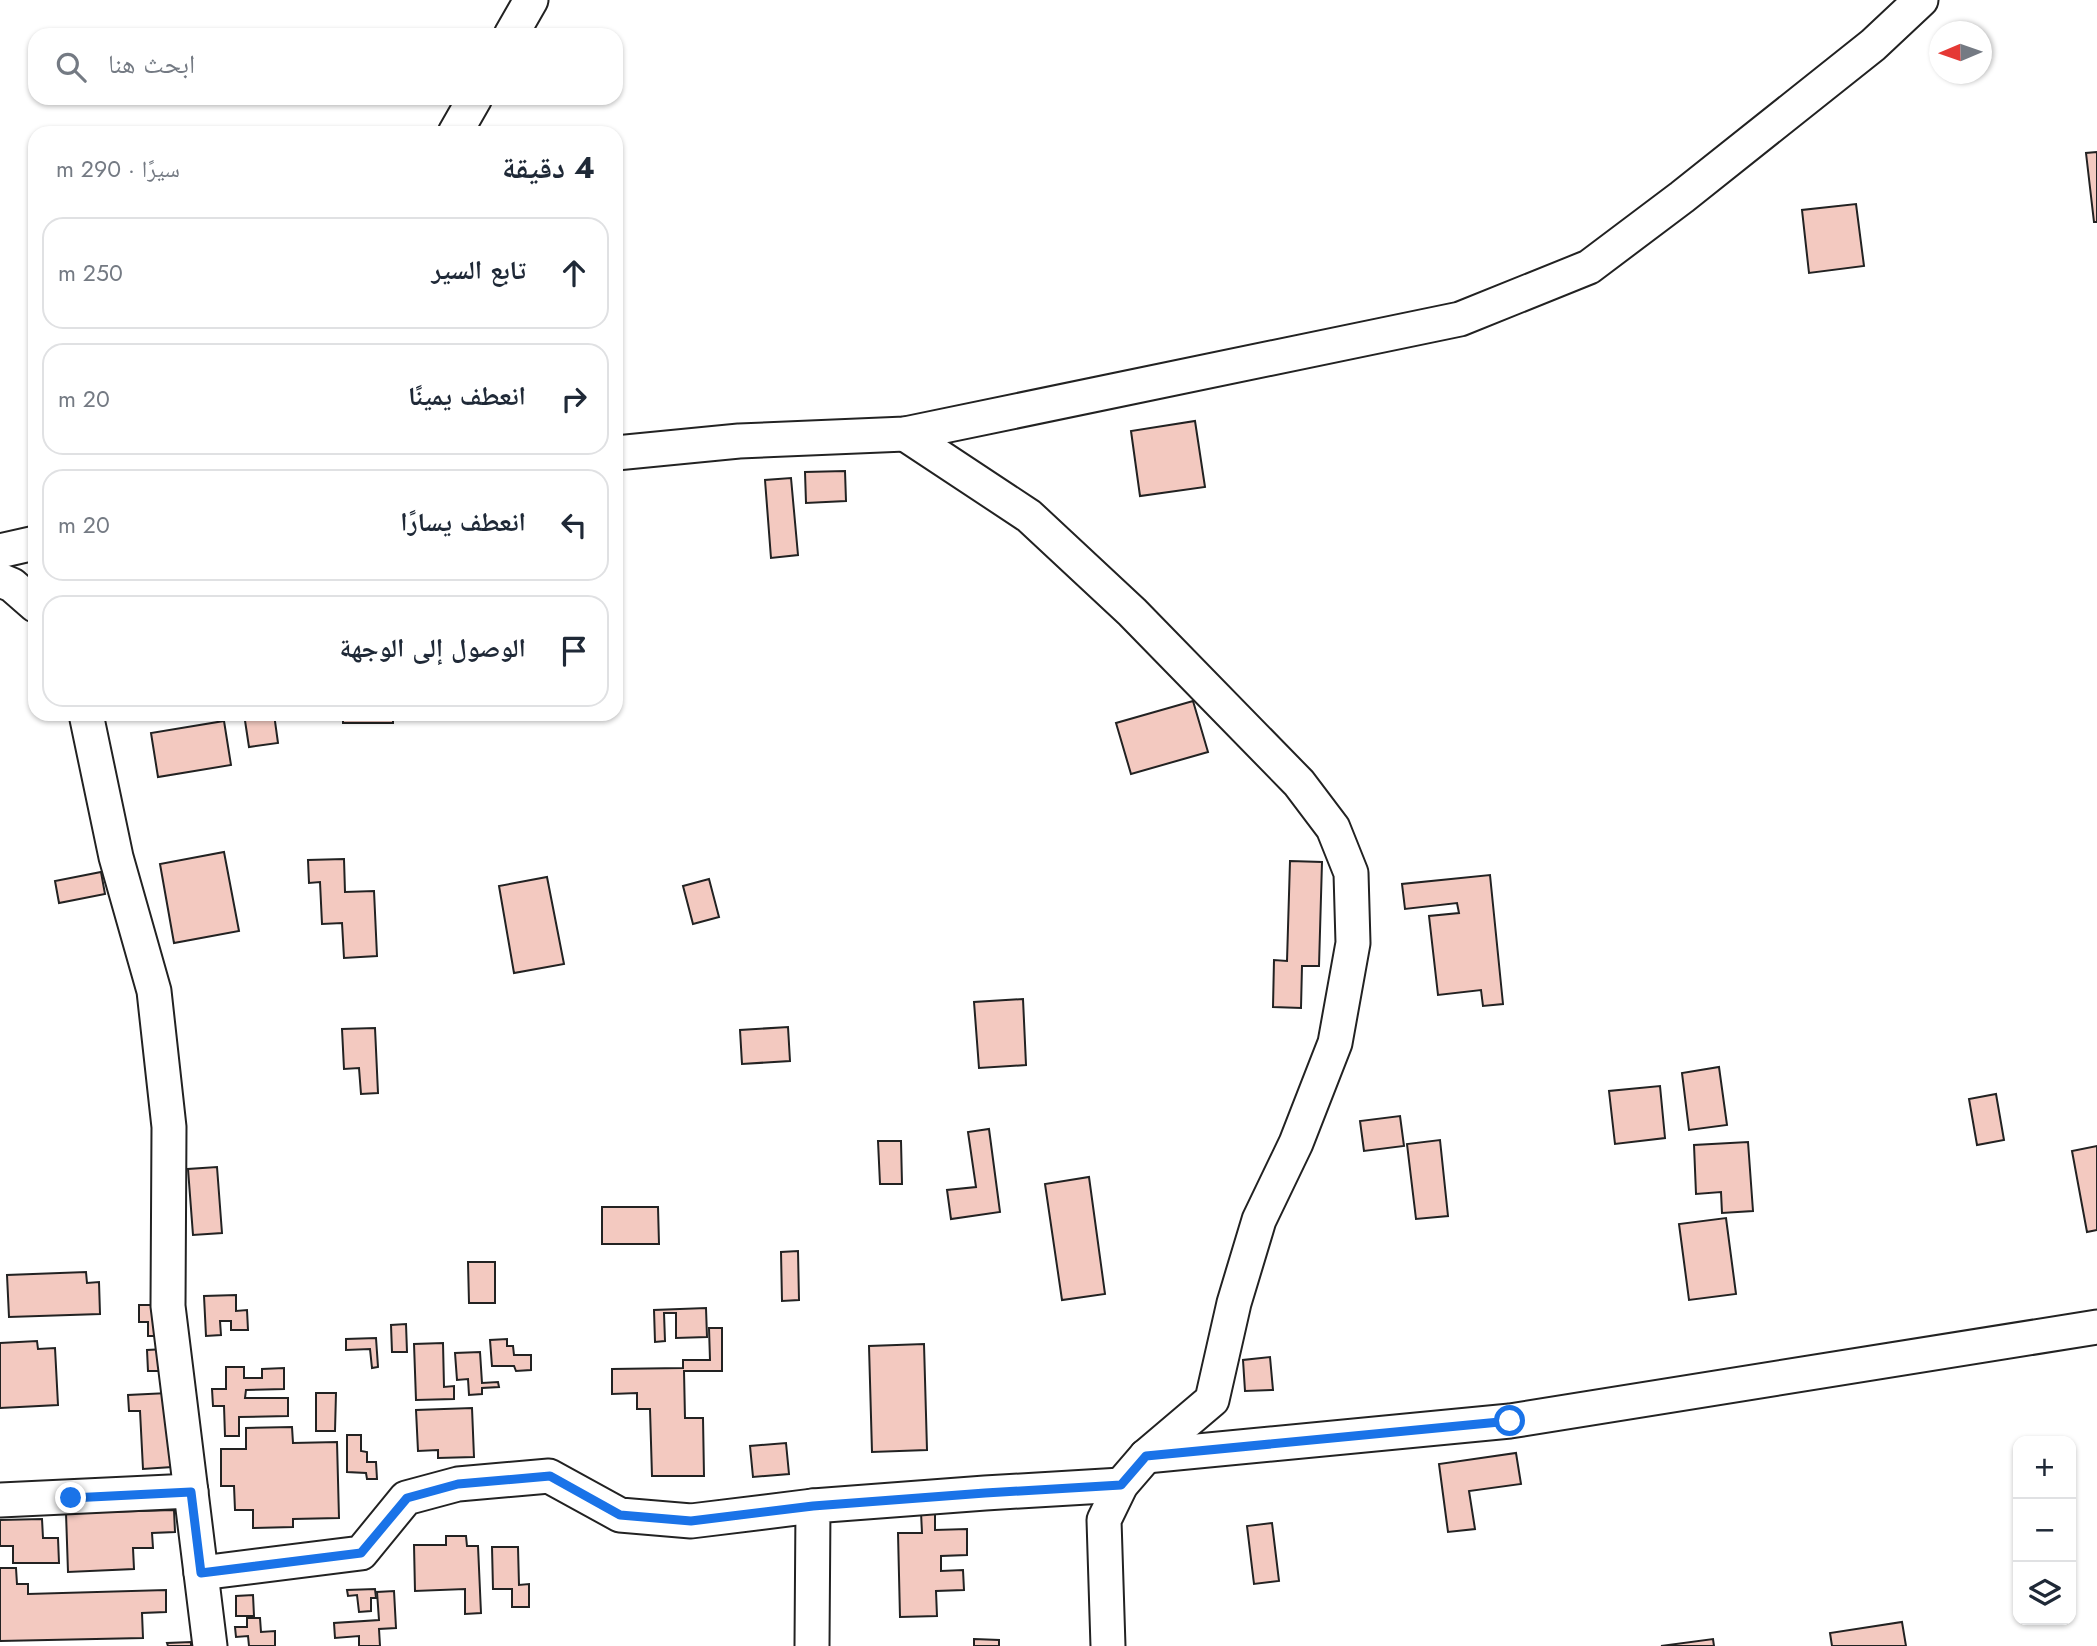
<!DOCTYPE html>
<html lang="ar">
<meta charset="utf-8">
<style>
body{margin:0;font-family:Jost,"Noto Naskh Arabic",sans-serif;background:#f6f6f7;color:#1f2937;direction:rtl}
.controls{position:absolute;right:21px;bottom:21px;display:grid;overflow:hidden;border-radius:14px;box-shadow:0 2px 5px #0004}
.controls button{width:63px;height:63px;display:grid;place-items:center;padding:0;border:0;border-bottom:2px solid #e0e1e3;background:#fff;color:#1f2937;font:35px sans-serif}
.compass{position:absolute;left:1929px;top:21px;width:63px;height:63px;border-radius:50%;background:#fff;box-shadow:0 2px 5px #0004;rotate:268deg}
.stop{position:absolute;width:21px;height:21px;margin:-16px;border:5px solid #1a73e8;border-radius:50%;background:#fff}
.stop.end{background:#1a73e8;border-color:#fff;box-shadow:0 2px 7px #0008}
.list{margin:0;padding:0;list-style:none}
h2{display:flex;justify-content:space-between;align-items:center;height:91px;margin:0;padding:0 28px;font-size:30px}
h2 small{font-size:23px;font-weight:400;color:#747a83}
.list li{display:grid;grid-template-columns:46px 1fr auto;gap:21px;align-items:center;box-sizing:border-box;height:112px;margin:0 14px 14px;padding:0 14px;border:2px solid #e0e1e3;border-radius:21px}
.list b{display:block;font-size:26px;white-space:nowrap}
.list em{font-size:23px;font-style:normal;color:#747a83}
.icon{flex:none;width:38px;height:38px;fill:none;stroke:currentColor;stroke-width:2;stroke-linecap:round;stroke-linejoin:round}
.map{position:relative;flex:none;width:2097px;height:1646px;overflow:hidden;direction:ltr}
.search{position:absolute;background:#fff;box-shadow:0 2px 5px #0004;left:28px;top:28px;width:595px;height:77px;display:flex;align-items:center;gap:18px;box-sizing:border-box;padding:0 24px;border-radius:21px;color:#747a83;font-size:26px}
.panel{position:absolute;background:#fff;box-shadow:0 2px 5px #0004;left:28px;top:126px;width:595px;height:595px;border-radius:21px;direction:rtl}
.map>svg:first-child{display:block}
.building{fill:#f3c9c0;stroke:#222;stroke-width:2}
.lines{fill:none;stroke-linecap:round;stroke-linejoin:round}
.minor-casing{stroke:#222;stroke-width:37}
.minor{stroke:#fff;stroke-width:33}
.route{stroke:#1a73e8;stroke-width:9}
</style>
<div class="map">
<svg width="2097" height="1646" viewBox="0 0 2097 1646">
<rect width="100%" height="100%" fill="#fff"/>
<!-- building -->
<g class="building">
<path d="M2097,152V222H2094L2086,153Z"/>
<path d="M1856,204L1864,266L1809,273L1802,210Z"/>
<path d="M1195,421L1205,487L1140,496L1131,431Z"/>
<path d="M845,471L846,501L806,503L805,472Z"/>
<path d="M791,478L798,555L771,558L765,480Z"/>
<path d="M1193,701L1208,752L1131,774L1116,723Z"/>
<path d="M244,714H274L278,743L249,747Z"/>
<rect x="343" y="714" width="50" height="9"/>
<path d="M224,721L231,765L158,777L151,733Z"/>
<path d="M224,852L239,931L174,943L160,864Z"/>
<path d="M344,859L345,892L374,891L377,956L344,958L342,923L322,924L320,882L309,883L308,860Z"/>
<path d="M1290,861L1322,862L1319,966H1302L1301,1008L1273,1007L1274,960L1287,961Z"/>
<path d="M101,872L105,894L59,903L55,881Z"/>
<path d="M1490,875L1503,1004L1483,1006L1481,990L1438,995L1429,916L1459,913L1457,903L1405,909L1402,884Z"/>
<path d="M547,877L564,964L514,973L499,886Z"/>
<path d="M709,879L719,917L693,924L683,886Z"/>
<path d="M1023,999L1026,1065L979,1068L974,1002Z"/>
<path d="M788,1027L790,1061L742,1064L740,1030Z"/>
<path d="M375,1028L378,1093L361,1094L359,1068L344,1069L342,1029Z"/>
<path d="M1719,1067L1727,1125L1689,1130L1682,1073Z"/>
<path d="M1660,1086L1665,1138L1615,1144L1609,1091Z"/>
<path d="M1996,1094L2004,1140L1977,1145L1969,1099Z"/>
<path d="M1400,1116L1404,1146L1364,1151L1360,1121Z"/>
<path d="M989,1129L1000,1212L951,1219L947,1190L976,1187L968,1132Z"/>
<path d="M1440,1140L1448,1216L1416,1219L1407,1144Z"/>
<path d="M878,1141H901L902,1184H880Z"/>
<path d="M1748,1142L1753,1211L1722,1213L1721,1192L1696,1194L1694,1145Z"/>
<path d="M2097,1146V1230L2087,1232L2072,1151Z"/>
<path d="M217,1167L222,1233L193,1235L188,1169Z"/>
<path d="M1089,1177L1105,1294L1062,1300L1045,1184Z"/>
<path d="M602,1207H658L659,1244H602Z"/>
<path d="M1726,1218L1736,1294L1689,1300L1679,1224Z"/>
<path d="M798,1251L799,1300L782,1301L781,1252Z"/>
<path d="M468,1262H495V1303H469Z"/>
<path d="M86,1272L87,1283L99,1282L100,1314L9,1317L7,1275Z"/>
<path d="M236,1295V1311L247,1310L248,1330H231V1321H220L221,1335L206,1336L204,1296Z"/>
<path d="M139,1305H161L162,1336H148V1322H139Z"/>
<path d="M706,1308L707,1337L676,1338V1313H664L665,1341L655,1342L654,1310Z"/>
<path d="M406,1324L407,1352H392L391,1325Z"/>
<path d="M709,1328H722V1371H684L685,1418H703L704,1476H652L650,1409H637V1393L612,1394V1369L683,1368V1360H710Z"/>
<path d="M376,1338L378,1367L372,1368L370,1349L346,1350V1339Z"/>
<path d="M507,1339V1346H513L514,1355H531V1370L516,1371L514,1366H492L490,1340Z"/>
<path d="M37,1341L38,1349L55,1348L58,1405L0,1408V1343Z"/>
<path d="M443,1343L444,1387L454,1386V1399L416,1400L414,1344Z"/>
<path d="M924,1344L927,1450L872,1452L869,1346Z"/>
<path d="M165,1349V1371H148L147,1350Z"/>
<path d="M480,1352L482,1383L498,1382L499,1387L482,1388V1394L469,1395L468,1379L457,1380L455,1353Z"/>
<path d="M1270,1357L1273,1390L1245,1391L1243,1360Z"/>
<path d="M226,1367H244V1378H262V1369L284,1368V1389L246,1390L245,1398H288V1416L239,1417V1436H225L224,1406H213L212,1389H226Z"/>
<path d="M168,1393L172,1467L143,1469L140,1411H129L128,1395Z"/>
<path d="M316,1393H336L335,1431H316Z"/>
<path d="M472,1408L474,1457L438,1458V1450L418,1451L416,1410Z"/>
<path d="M292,1427L293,1443L337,1442L339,1518L293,1519V1527L253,1528V1510H235L234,1486H221V1449H246V1428Z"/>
<path d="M347,1435H361V1451L367,1452V1462H376L377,1479H367L366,1473L347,1472Z"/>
<path d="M786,1443L789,1474L753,1477L750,1446Z"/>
<path d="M1516,1453L1521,1484L1469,1491L1475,1529L1448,1532L1439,1464Z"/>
<path d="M174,1510L175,1532L152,1533L153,1548H133L134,1569L68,1572L66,1513Z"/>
<path d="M921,1512H935V1530L967,1529V1555L941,1556V1571L963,1570L964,1590L936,1591L937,1616L900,1617L898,1533H922Z"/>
<path d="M42,1519L43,1538H58L59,1563H13V1546H0V1520Z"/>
<path d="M1272,1523L1279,1581L1254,1584L1247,1526Z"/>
<path d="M446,1536H466L467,1546H478L481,1613L465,1614V1589L415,1591L414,1545H446Z"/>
<path d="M492,1547H518L519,1585L529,1584V1607H512V1589H493Z"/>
<path d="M0,1568H16L17,1584H28V1594L166,1590V1612L142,1613L143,1638L0,1641Z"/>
<path d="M375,1589L376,1598H371V1611L359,1612L357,1595L348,1596L347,1590Z"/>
<path d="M394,1591L396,1628L379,1629L380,1646H359V1636L335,1638L334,1623L379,1620L377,1592Z"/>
<path d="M253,1595L254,1616H236V1596Z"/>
<path d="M247,1618H260L261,1632L275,1631V1646H249L248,1636L236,1637L235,1627H247Z"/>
<path d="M1902,1622L1906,1646H1832L1830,1633Z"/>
<path d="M974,1639L999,1640V1646H974Z"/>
<path d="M1713,1639L1714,1646H1661Z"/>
<path d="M191,1642V1646H168L167,1643Z"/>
</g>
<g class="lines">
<!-- minor casing -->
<g class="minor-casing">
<g id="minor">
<path d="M511,35L531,0"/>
<path d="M455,133L475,98"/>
<path d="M905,434L1029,516L1132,612L1299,783L1333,828L1351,873L1353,943L1335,1043L1296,1143L1259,1220L1234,1303L1212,1400L1146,1456L1121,1485L1104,1520L1108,1646"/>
<path d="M616,453L739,441L905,434L1460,319L1589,267L1682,197L1873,45L1921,0"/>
<path d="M0,551L35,543"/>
<path d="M0,580L12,585L35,605"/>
<path d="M86,714L116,857L154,991L169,1127L168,1306L210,1646"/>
<path d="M1146,1456L1510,1421L2097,1327"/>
<path d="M0,1500L191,1491"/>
<path d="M201,1573L361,1553L406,1498L458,1484L549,1476L620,1515L691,1521L813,1506"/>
<path d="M812,1646L813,1506L985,1493L1121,1485"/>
</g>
</g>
<!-- minor -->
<use href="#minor" class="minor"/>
</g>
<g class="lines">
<!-- route -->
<path class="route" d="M71,1498L191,1492L201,1573L361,1553L407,1498L458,1484L550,1476L620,1515L691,1521L813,1506L985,1493L1121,1485L1146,1456L1510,1421"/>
</g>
</svg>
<div class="controls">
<button>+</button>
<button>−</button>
<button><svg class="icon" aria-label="layers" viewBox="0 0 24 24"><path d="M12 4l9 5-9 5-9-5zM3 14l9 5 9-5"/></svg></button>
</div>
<svg class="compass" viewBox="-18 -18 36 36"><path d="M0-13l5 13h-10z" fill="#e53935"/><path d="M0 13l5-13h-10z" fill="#747a83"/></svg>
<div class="stop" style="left:1510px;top:1421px"></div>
<div class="stop end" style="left:71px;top:1498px"></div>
<div class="search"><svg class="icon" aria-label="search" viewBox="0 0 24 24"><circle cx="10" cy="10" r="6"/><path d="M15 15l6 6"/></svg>ابحث هنا</div>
<section class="panel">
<h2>4 دقيقة<small>سيرًا · 290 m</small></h2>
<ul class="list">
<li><svg class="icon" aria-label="ahead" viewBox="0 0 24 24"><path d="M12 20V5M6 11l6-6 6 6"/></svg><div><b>تابع السير</b></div><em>250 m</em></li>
<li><svg class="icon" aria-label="right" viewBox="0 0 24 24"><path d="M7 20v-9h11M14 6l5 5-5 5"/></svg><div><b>انعطف يمينًا</b></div><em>20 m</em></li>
<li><svg class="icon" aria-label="left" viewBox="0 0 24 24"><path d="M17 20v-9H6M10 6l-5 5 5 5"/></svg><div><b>انعطف يسارًا</b></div><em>20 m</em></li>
<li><svg class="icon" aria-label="arrive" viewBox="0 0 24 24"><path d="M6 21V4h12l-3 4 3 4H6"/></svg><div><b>الوصول إلى الوجهة</b></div></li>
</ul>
</section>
</div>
